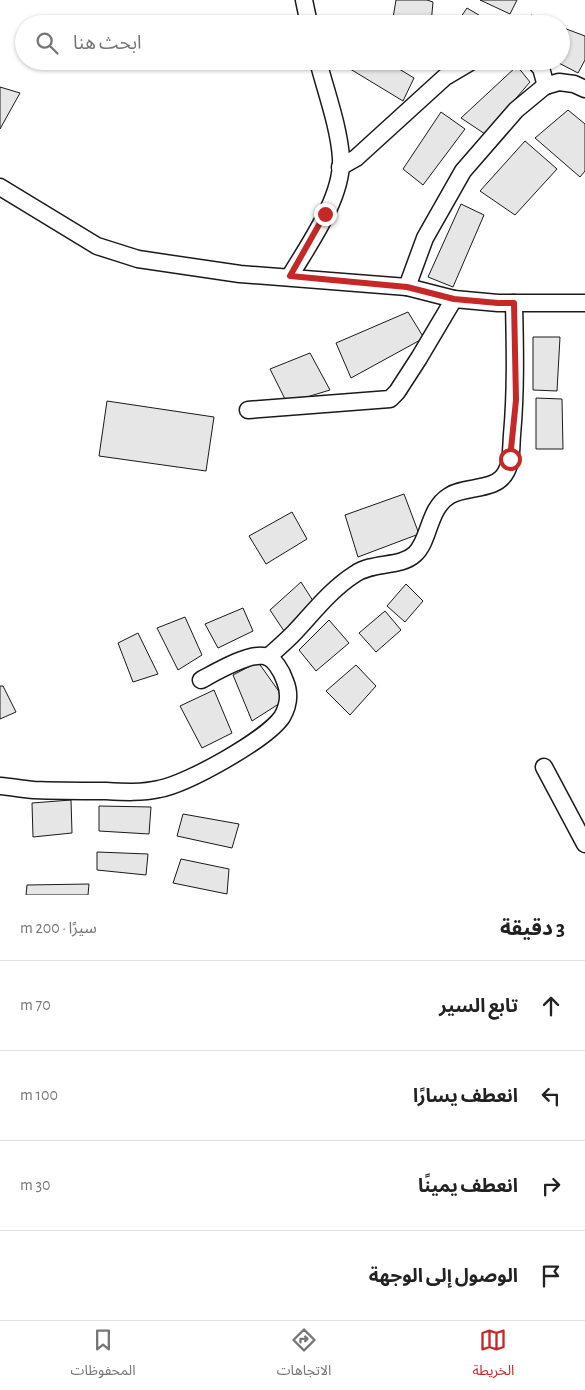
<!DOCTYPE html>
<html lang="ar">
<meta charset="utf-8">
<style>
body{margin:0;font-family:"Alegreya Sans","Noto Sans Arabic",sans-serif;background:#f6f6f6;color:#222;direction:rtl}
.stop{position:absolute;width:15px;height:15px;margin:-11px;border:4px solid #c62828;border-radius:50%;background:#fff}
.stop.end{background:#c62828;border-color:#fff;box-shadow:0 1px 5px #0008}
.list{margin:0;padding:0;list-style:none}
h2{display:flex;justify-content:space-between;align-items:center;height:65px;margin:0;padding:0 20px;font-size:21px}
h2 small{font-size:16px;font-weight:400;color:#767676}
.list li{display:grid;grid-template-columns:32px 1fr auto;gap:15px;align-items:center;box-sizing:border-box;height:90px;padding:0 20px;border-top:1px solid #e0e0e0}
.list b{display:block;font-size:19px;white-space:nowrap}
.list em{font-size:16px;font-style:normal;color:#767676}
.icon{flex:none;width:28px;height:28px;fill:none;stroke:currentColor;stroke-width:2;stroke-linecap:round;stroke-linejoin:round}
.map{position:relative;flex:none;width:585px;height:895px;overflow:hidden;direction:ltr}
.search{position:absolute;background:#fff;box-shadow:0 1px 4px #0004;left:15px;right:15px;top:15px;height:55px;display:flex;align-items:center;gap:12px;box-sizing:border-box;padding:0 18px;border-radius:28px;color:#767676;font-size:19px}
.sheet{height:425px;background:#fff}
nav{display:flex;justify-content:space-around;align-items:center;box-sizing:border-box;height:70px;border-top:1px solid #e0e0e0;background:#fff;font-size:14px;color:#767676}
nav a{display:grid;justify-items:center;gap:2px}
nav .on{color:#c62828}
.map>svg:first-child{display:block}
.building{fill:#e6e6e6;stroke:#1a1a1a}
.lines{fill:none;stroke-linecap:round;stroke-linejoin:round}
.minor-casing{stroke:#1a1a1a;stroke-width:19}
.minor{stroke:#fff;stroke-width:16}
.route{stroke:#c62828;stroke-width:6}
</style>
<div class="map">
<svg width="585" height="895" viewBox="0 0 585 895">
<rect width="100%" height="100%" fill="#fff"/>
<!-- building -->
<g class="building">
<path d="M396,0H427L433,2L431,24H392Z"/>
<path d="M480,0H517L510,14Z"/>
<path d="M467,8L494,24H456Z"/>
<path d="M531,15L553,24H528Z"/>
<path d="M561,27L585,36V60L578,73L555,61H561Z"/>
<path d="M337,61H386L414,78L403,101Z"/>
<path d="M517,66L530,82L485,134L461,118Z"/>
<path d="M0,87L20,93L0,129Z"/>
<path d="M568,110L585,124V171L580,177L535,138Z"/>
<path d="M441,112L465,129L423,185L403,169Z"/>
<path d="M525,141L557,169L515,215L480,191Z"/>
<path d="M461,204L484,215L453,287L428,277Z"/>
<path d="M408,312L424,338L351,378L336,343Z"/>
<path d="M533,337H560L557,391L533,390Z"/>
<path d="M310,353L330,390L287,403L270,369Z"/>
<path d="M536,398L562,399L563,449H536Z"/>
<path d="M107,401L214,417L206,471L99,456Z"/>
<path d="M404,494L419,534L358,557L345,515Z"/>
<path d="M292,512L307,539L266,564L249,536Z"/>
<path d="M301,582L315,604L284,631L270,610Z"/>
<path d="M406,584L423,601L405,622L387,606Z"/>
<path d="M243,608L253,631L218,648L205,624Z"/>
<path d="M385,611L401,630L376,652L359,633Z"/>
<path d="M185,617L202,655L178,670L157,628Z"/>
<path d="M329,620L349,643L316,671L299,650Z"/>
<path d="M138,633L158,674L133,682L118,643Z"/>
<path d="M258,662L285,700L252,721L233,675Z"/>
<path d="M356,665L376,686L350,715L326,691Z"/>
<path d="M0,686H3L16,712L0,719Z"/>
<path d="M214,690L232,733L202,748L180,706Z"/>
<path d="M71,800L72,833L33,837L32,803Z"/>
<path d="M99,806L151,807L149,834L99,831Z"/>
<path d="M183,814L239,824L232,848L177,836Z"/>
<path d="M97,852L148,854L146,875L97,870Z"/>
<path d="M181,859L229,869L227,894L173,883Z"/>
<path d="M89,884L88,895H26L27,885Z"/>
</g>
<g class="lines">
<!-- minor casing -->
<g class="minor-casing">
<g id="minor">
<path d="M304,0L309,24"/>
<path d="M534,61L541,68L546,86"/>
<path d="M340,167L356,158L445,77L472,61"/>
<path d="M0,187L97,246L138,259L240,274L407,287L454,299L498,303H585"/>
<path d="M290,276C309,244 343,197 341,158C339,127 326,92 318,61"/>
<path d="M407,287L425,238L463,171L516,110L545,86L559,82L574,84L585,89"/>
<path d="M248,410L390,399L397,392L419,358L454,299"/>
<path d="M268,657C277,649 285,642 293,634C313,613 331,589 355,574C374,561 400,568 415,554C430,540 428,509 449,496C465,485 496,492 506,472C512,462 511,447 512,435C516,391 515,347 514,303"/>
<path d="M544,767L585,844"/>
<path d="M0,786C11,787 23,789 34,790C58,791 82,791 106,791C124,792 142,793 159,789C187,784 266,740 282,717C289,705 290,693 285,681C282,672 274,657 264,656C248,653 216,672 201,680"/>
</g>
</g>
<!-- minor -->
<use href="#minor" class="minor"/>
</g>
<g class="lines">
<!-- route -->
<path class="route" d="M325,214L290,276L407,287L454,299L498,303H514L516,400L510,459"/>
</g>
</svg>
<div class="stop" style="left:510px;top:459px"></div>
<div class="stop end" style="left:325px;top:214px"></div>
<div class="search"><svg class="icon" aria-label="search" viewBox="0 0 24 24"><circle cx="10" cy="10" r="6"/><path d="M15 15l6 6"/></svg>ابحث هنا</div>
</div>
<section class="sheet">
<h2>3 دقيقة<small>سيرًا · 200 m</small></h2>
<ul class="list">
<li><svg class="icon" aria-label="ahead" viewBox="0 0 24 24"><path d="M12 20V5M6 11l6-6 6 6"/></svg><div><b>تابع السير</b></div><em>70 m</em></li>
<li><svg class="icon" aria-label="left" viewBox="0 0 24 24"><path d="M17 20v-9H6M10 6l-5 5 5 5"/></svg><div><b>انعطف يسارًا</b></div><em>100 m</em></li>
<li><svg class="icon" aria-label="right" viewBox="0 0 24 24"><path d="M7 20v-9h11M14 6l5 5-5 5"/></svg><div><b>انعطف يمينًا</b></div><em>30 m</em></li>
<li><svg class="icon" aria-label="arrive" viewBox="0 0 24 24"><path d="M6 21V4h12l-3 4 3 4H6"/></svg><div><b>الوصول إلى الوجهة</b></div></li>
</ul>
</section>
<nav>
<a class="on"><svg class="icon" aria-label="map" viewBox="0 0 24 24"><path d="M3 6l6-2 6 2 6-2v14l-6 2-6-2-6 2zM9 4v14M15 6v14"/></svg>الخريطة</a>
<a><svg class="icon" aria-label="directions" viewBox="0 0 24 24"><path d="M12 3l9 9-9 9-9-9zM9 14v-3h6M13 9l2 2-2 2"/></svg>الاتجاهات</a>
<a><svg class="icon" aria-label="saved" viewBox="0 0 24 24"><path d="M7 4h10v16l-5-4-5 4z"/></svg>المحفوظات</a>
</nav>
